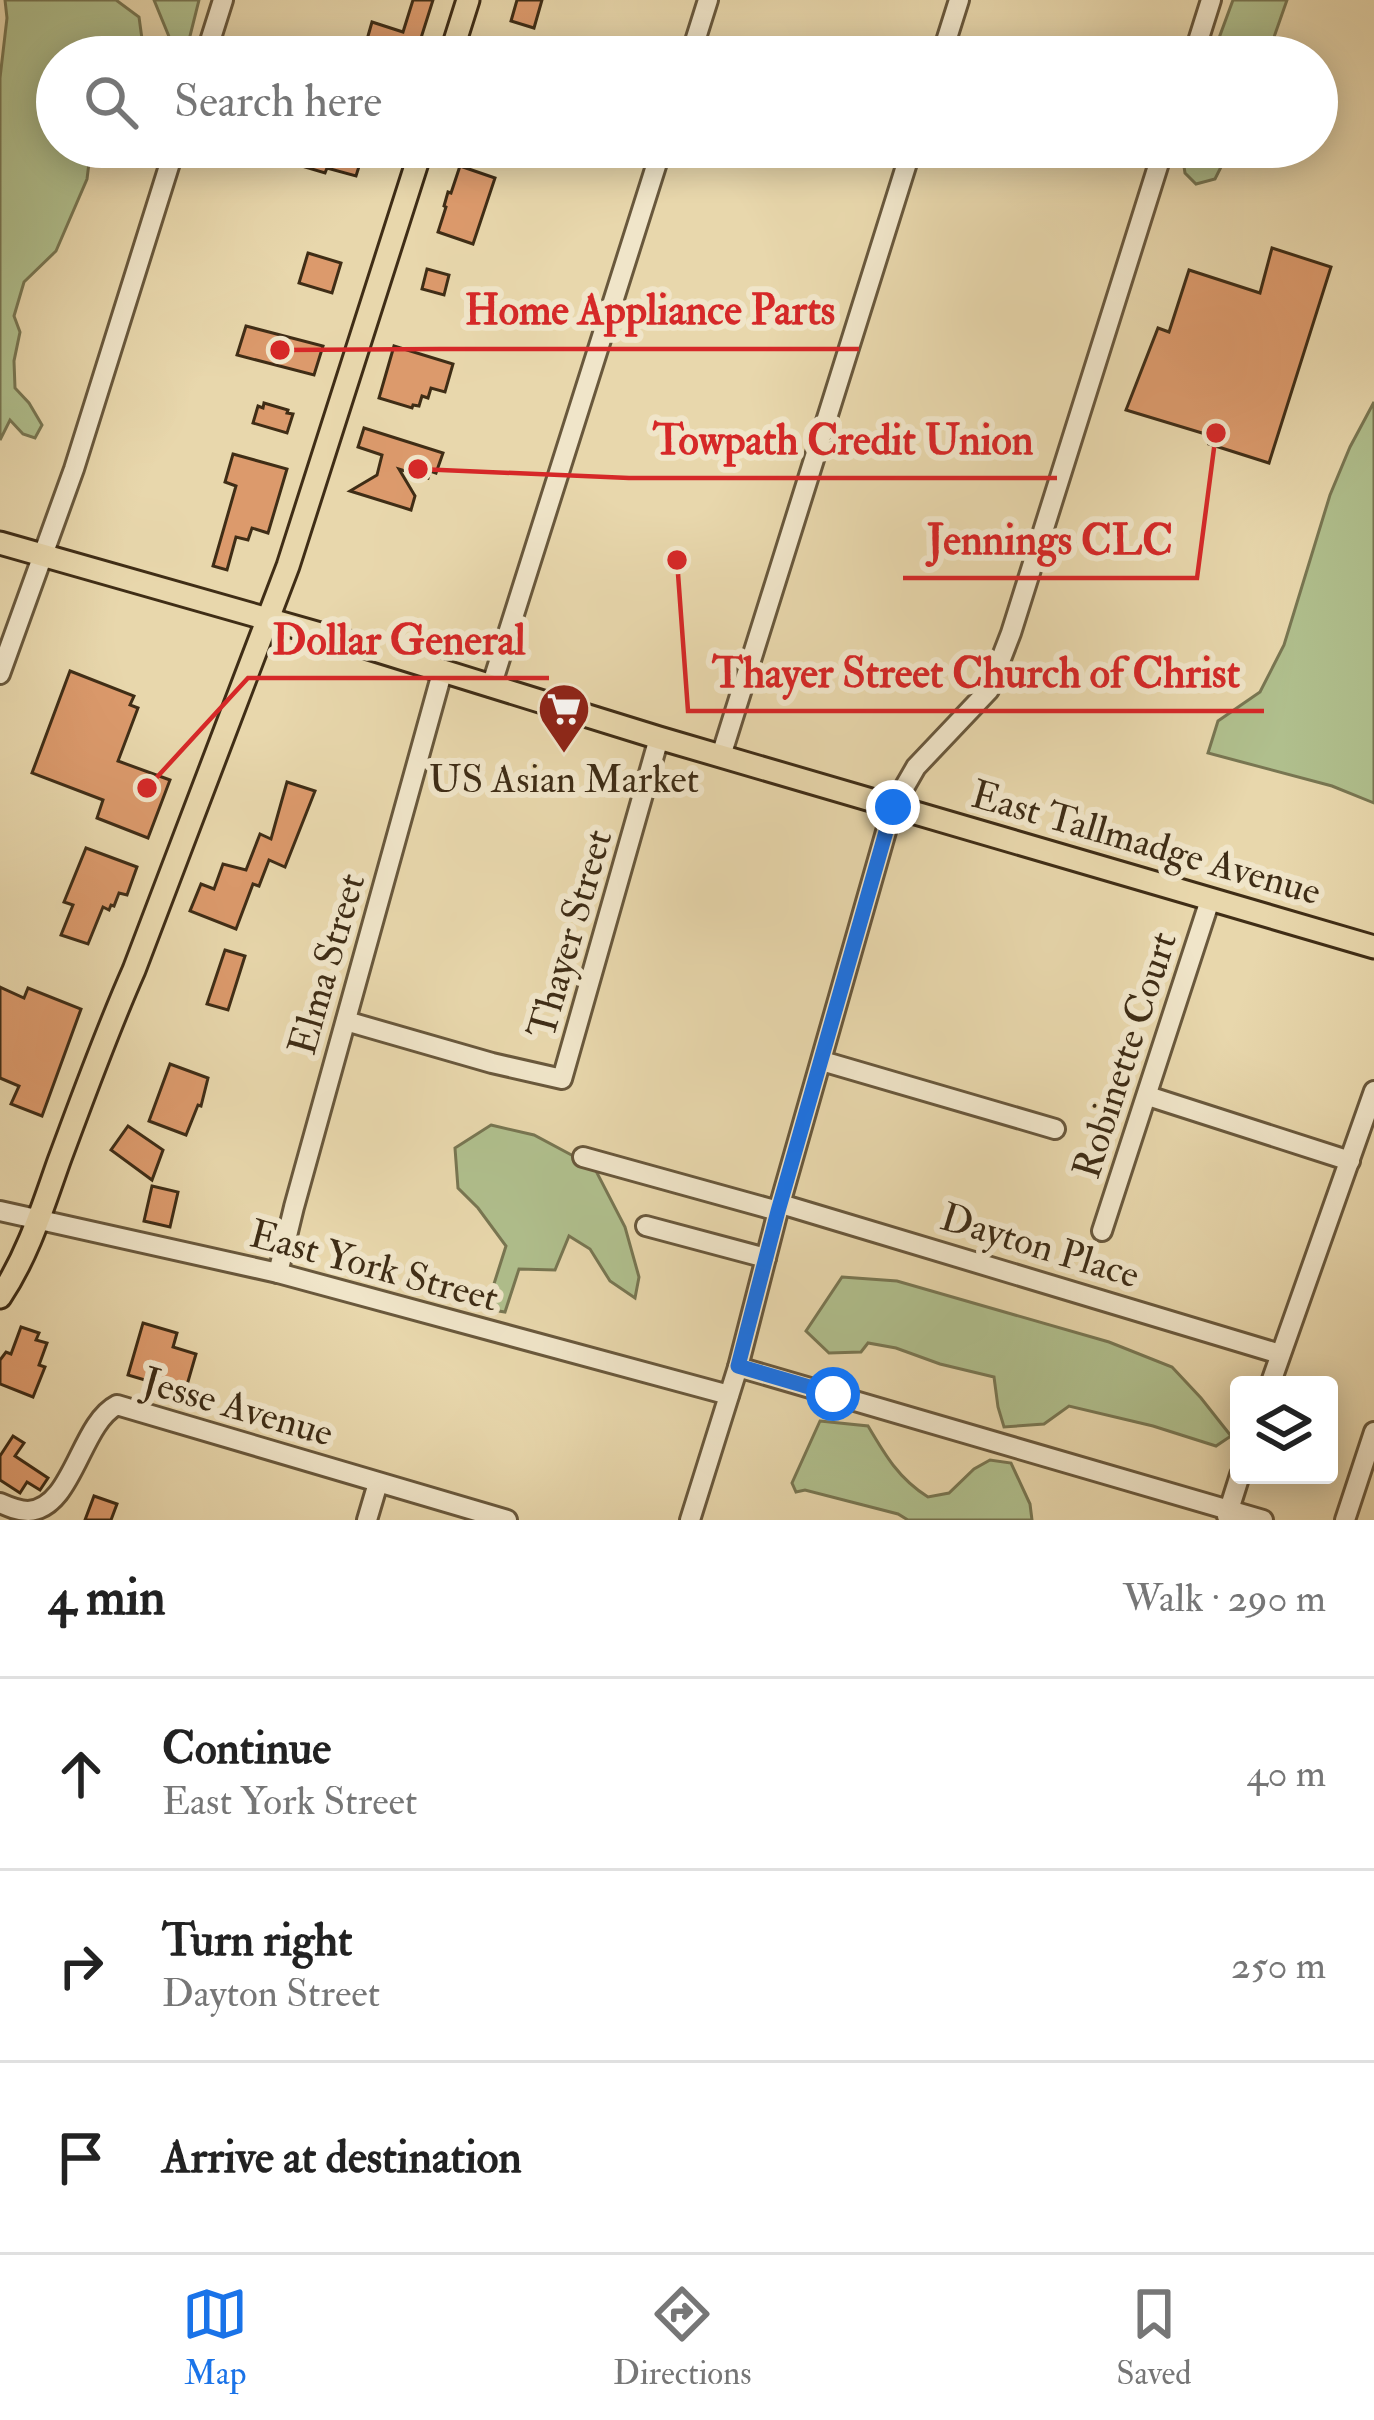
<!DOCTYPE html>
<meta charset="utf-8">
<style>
body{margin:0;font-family:"IM FELL Double Pica",serif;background:#f6f6f6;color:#222}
.controls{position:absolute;right:36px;bottom:36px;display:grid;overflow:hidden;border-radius:12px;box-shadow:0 6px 30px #0003}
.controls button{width:108px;height:108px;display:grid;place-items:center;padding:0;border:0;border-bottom:3px solid #e0e0e0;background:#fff;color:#222;font:60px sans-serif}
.stop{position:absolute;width:36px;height:36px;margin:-27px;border:9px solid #1a73e8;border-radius:50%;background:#fff}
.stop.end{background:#1a73e8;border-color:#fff;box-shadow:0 3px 12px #0008}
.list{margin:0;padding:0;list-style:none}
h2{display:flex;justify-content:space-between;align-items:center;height:156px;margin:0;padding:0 48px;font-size:51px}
h2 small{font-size:39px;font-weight:400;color:#767676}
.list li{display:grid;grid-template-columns:78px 1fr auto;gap:36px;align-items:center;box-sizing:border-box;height:192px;padding:0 48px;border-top:3px solid #e0e0e0}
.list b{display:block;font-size:45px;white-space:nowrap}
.list p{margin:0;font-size:39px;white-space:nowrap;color:#767676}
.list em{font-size:39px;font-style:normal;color:#767676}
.icon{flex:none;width:66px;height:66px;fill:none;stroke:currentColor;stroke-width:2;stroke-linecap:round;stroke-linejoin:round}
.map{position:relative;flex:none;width:1374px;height:1520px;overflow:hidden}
.search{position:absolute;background:#fff;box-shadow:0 6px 30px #0003;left:36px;right:36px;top:36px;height:132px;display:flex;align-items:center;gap:30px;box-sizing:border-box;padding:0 42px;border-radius:66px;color:#767676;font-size:45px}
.sheet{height:732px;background:#fff}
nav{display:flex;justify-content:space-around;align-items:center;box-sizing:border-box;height:168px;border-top:3px solid #e0e0e0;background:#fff;font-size:33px;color:#767676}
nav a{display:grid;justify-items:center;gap:6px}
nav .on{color:#1a73e8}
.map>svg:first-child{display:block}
.green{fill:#b0bf8d;stroke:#787652;stroke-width:3}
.building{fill:#dc9a6c;stroke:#3f2d16;stroke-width:3}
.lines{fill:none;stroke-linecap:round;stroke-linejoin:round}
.minor-casing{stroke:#69583c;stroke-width:24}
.major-casing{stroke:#3f2d16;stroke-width:27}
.minor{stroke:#f0e5c9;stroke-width:18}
.major{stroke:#e8d7ac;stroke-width:21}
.route{stroke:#1a73e8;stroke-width:15}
.labels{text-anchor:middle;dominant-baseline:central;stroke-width:12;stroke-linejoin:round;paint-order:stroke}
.poi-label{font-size:39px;fill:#3f2d16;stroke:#f0e5c9}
.street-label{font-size:39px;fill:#3f2d16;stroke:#f0e5c9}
.leader{fill:none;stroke:#d62828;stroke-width:4.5}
.callout-dot{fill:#d62828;stroke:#f0e5c9;stroke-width:4.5}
.callout-label{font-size:42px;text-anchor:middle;font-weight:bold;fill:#d62828;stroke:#f0e5c9;stroke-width:12;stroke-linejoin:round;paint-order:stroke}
</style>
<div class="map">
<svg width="1374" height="1520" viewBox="0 0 1374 1520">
<rect width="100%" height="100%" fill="#e8d7ac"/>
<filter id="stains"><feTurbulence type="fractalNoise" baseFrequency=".00167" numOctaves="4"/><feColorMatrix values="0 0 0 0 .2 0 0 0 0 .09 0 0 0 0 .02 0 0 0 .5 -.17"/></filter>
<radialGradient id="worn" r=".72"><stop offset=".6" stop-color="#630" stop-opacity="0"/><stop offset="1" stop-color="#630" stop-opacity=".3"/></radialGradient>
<!-- green -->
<g class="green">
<path d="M5,0H116L139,17L142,39L112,57H57V147H91L87,179L56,251L24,282L14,316L20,332L14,361L15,388L29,403L42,425L35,438L23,434L10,420L0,440V78L7,18Z"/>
<path d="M154,0H199L187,48L170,39Z"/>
<path d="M1233,0H1287L1267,57H1212Z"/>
<path d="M1181,147H1231L1215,179L1196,184L1185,173Z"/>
<path d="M1374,402V803L1332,786L1208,753L1218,721L1260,692L1284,645L1330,495L1350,447Z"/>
<path d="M491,1125L534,1135L594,1167L625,1227L639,1277L635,1298L610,1281L590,1249L569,1236L555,1270L519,1269L505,1312L486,1309L506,1246L478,1208L458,1188L455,1148Z"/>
<path d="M842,1277L897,1281L1109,1342L1172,1367L1201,1398L1231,1436L1216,1446L1153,1426L1069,1406L1044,1424L1004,1427L998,1407L994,1377L940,1364L896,1348L868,1343L861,1352L829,1353L806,1331Z"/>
<path d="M820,1421L868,1426C885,1455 899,1479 928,1497L949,1493L974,1469L990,1460L1011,1463L1030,1504L1032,1520H908L898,1514L805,1490L796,1492L792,1483Z"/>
</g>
<!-- building -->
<g class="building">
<path d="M413,0H433L415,57H362L372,22L403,32Z"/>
<path d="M517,0H542L534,28L511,21Z"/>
<path d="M311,147H326L362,157L356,176L327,168L325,173L305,167Z"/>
<path d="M460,166L495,178L473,244L438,232L446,207L444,206L448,192L451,193Z"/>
<path d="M1272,248L1331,267L1269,463L1209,444L1212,436L1126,410L1158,328L1169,332L1189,270L1260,293Z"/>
<path d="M308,253L341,263L332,293L299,283Z"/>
<path d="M427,269L449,275L444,295L422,289Z"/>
<path d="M246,326L323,346L314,375L237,355Z"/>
<path d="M394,346L453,364L445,392L431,388L428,398L422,396L419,406L413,405L412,408L379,398Z"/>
<path d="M264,403L288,410L287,413L293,414L287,433L253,423L258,406L263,408Z"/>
<path d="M364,428L443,453L436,473L430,471L428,478L399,469L415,496L411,510L350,491L377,475L382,455L358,447Z"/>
<path d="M233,454L287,469L268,533L252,528L248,540L236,537L227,570L213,566L236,486L225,482Z"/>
<path d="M70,671L134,696L130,705L138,708L118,761L170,780L148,838L97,818L103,800L32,773Z"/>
<path d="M287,782L315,791L285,867L269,860L259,886L253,884L236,929L190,911L201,884L214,889L223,864L246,870L260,834L271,839Z"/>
<path d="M86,848L137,867L127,895L119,893L114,906L111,905L109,910L103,907L88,944L61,935L73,905L64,902Z"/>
<path d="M225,950L245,956L228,1010L207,1004Z"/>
<path d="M0,987L24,998L28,988L81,1009L42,1116L11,1104L19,1086L0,1078Z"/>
<path d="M170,1064L208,1078L201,1106L198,1105L186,1135L149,1121Z"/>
<path d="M128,1126L163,1150L152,1180L111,1150Z"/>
<path d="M152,1186L178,1192L170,1227L144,1221Z"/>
<path d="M143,1323L177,1333L173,1347L196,1354L185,1392L128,1375Z"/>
<path d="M21,1327L39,1333L36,1340L47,1343L39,1365L45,1367L33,1397L0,1384V1360L6,1352L11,1354Z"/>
<path d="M13,1436L24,1443L15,1456L48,1478L40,1490L27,1482L20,1493L0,1480V1456Z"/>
<path d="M94,1496L117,1504L111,1520H85Z"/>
</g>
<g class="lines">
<!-- minor casing -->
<g class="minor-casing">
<g id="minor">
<path d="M205,57L223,0"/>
<path d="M690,57L708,0"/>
<path d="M941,57L959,0"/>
<path d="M1193,57L1211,0"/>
<path d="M0,674L74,469L175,147"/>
<path d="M491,687L662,147"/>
<path d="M721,756L912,147"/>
<path d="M346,1021L492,1063L562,1079L659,738"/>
<path d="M822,1061L1055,1129"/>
<path d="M1148,1096L1350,1161"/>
<path d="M583,1157L778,1211"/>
<path d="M781,1204L1280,1354"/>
<path d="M0,1211L278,1273L729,1395"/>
<path d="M646,1226L766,1258"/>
<path d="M1102,1231L1210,900"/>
<path d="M278,1273L294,1207L442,673"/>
<path d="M738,1367L1263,1520"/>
<path d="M1270,1385L1374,1091"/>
<path d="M0,1503C9,1507 18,1511 28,1511C73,1509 80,1424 117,1405L507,1520"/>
<path d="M1227,1516L1240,1475"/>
<path d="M367,1520L378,1483"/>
<path d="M690,1520L738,1367L778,1211L893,807L916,767L989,690L1011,633L1164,147"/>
<path d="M1345,1520L1374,1432"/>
</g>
</g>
<!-- major casing -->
<g class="major-casing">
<g id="major">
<path d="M450,57L468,0"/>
<path d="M0,543L359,645L659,738L1374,947"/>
<path d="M0,1297C28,1255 42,1209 59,1161C83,1097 106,1033 134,970L288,566L422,147"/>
</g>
</g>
<!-- minor -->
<use href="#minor" class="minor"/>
<!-- major -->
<use href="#major" class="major"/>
</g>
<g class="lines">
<!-- route -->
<path class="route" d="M833,1394L738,1366L778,1211L893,807"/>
</g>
<!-- icons -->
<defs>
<g id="supermarket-pin" transform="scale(2.7)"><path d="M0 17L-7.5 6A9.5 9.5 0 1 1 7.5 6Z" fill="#8f2418" stroke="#f0e5c9"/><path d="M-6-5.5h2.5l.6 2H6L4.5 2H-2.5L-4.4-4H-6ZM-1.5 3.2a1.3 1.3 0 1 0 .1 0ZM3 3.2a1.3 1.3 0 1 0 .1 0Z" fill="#fff"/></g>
</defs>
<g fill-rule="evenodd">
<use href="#supermarket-pin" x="564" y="709"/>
</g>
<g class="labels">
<!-- poi labels -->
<g class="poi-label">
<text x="564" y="779">US Asian Market</text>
</g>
<!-- street labels -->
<g class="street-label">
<text transform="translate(1146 843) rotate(16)">East Tallmadge Avenue</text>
<text transform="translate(570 934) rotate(-74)">Thayer Street</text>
<text transform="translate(327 964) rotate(-74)">Elma Street</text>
<text transform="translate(1125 1055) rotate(-72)">Robinette Court</text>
<text transform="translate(1040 1246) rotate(17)">Dayton Place</text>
<text transform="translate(374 1266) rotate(15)">East York Street</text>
<text transform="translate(238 1407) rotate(16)">Jesse Avenue</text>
</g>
</g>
<!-- callouts -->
<path class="leader" d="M280 350L441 349H859M418 469L629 478H1057M1216 433L1197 578H903M147 788L248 678H549M677 560L688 711H1264"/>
<g class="callout-dot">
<circle cx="280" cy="350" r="12"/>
<circle cx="418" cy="469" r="12"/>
<circle cx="1216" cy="433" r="12"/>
<circle cx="147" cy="788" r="12"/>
<circle cx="677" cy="560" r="12"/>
</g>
<g class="callout-label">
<text x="650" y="324">Home Appliance Parts</text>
<text x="843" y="454">Towpath Credit Union</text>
<text x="1050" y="554">Jennings CLC</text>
<text x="399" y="654">Dollar General</text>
<text x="976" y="687">Thayer Street Church of Christ</text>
</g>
<rect width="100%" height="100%" filter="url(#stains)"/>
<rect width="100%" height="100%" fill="url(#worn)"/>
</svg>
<div class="controls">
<button><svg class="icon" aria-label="layers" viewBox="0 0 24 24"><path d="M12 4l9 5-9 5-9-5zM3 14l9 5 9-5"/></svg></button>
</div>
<div class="stop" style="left:833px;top:1394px"></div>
<div class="stop end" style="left:893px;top:807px"></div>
<div class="search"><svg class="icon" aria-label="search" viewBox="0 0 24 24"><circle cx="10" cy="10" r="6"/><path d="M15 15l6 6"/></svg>Search here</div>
</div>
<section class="sheet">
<h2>4 min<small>Walk · 290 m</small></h2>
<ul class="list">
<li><svg class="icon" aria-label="ahead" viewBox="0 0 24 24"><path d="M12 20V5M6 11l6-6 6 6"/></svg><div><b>Continue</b><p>East York Street</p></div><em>40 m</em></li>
<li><svg class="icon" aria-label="right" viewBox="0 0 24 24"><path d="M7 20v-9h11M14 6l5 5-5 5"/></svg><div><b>Turn right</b><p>Dayton Street</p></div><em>250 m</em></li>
<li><svg class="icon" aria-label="arrive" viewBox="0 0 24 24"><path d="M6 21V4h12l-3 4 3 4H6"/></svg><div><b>Arrive at destination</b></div></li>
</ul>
</section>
<nav>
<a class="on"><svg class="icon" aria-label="map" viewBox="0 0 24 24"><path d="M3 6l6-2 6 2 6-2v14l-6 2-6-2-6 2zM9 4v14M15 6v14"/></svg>Map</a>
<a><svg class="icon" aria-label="directions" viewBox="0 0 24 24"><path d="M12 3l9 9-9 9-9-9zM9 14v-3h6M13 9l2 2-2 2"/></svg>Directions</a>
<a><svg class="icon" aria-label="saved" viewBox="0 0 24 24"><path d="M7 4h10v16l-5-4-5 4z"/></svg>Saved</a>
</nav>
